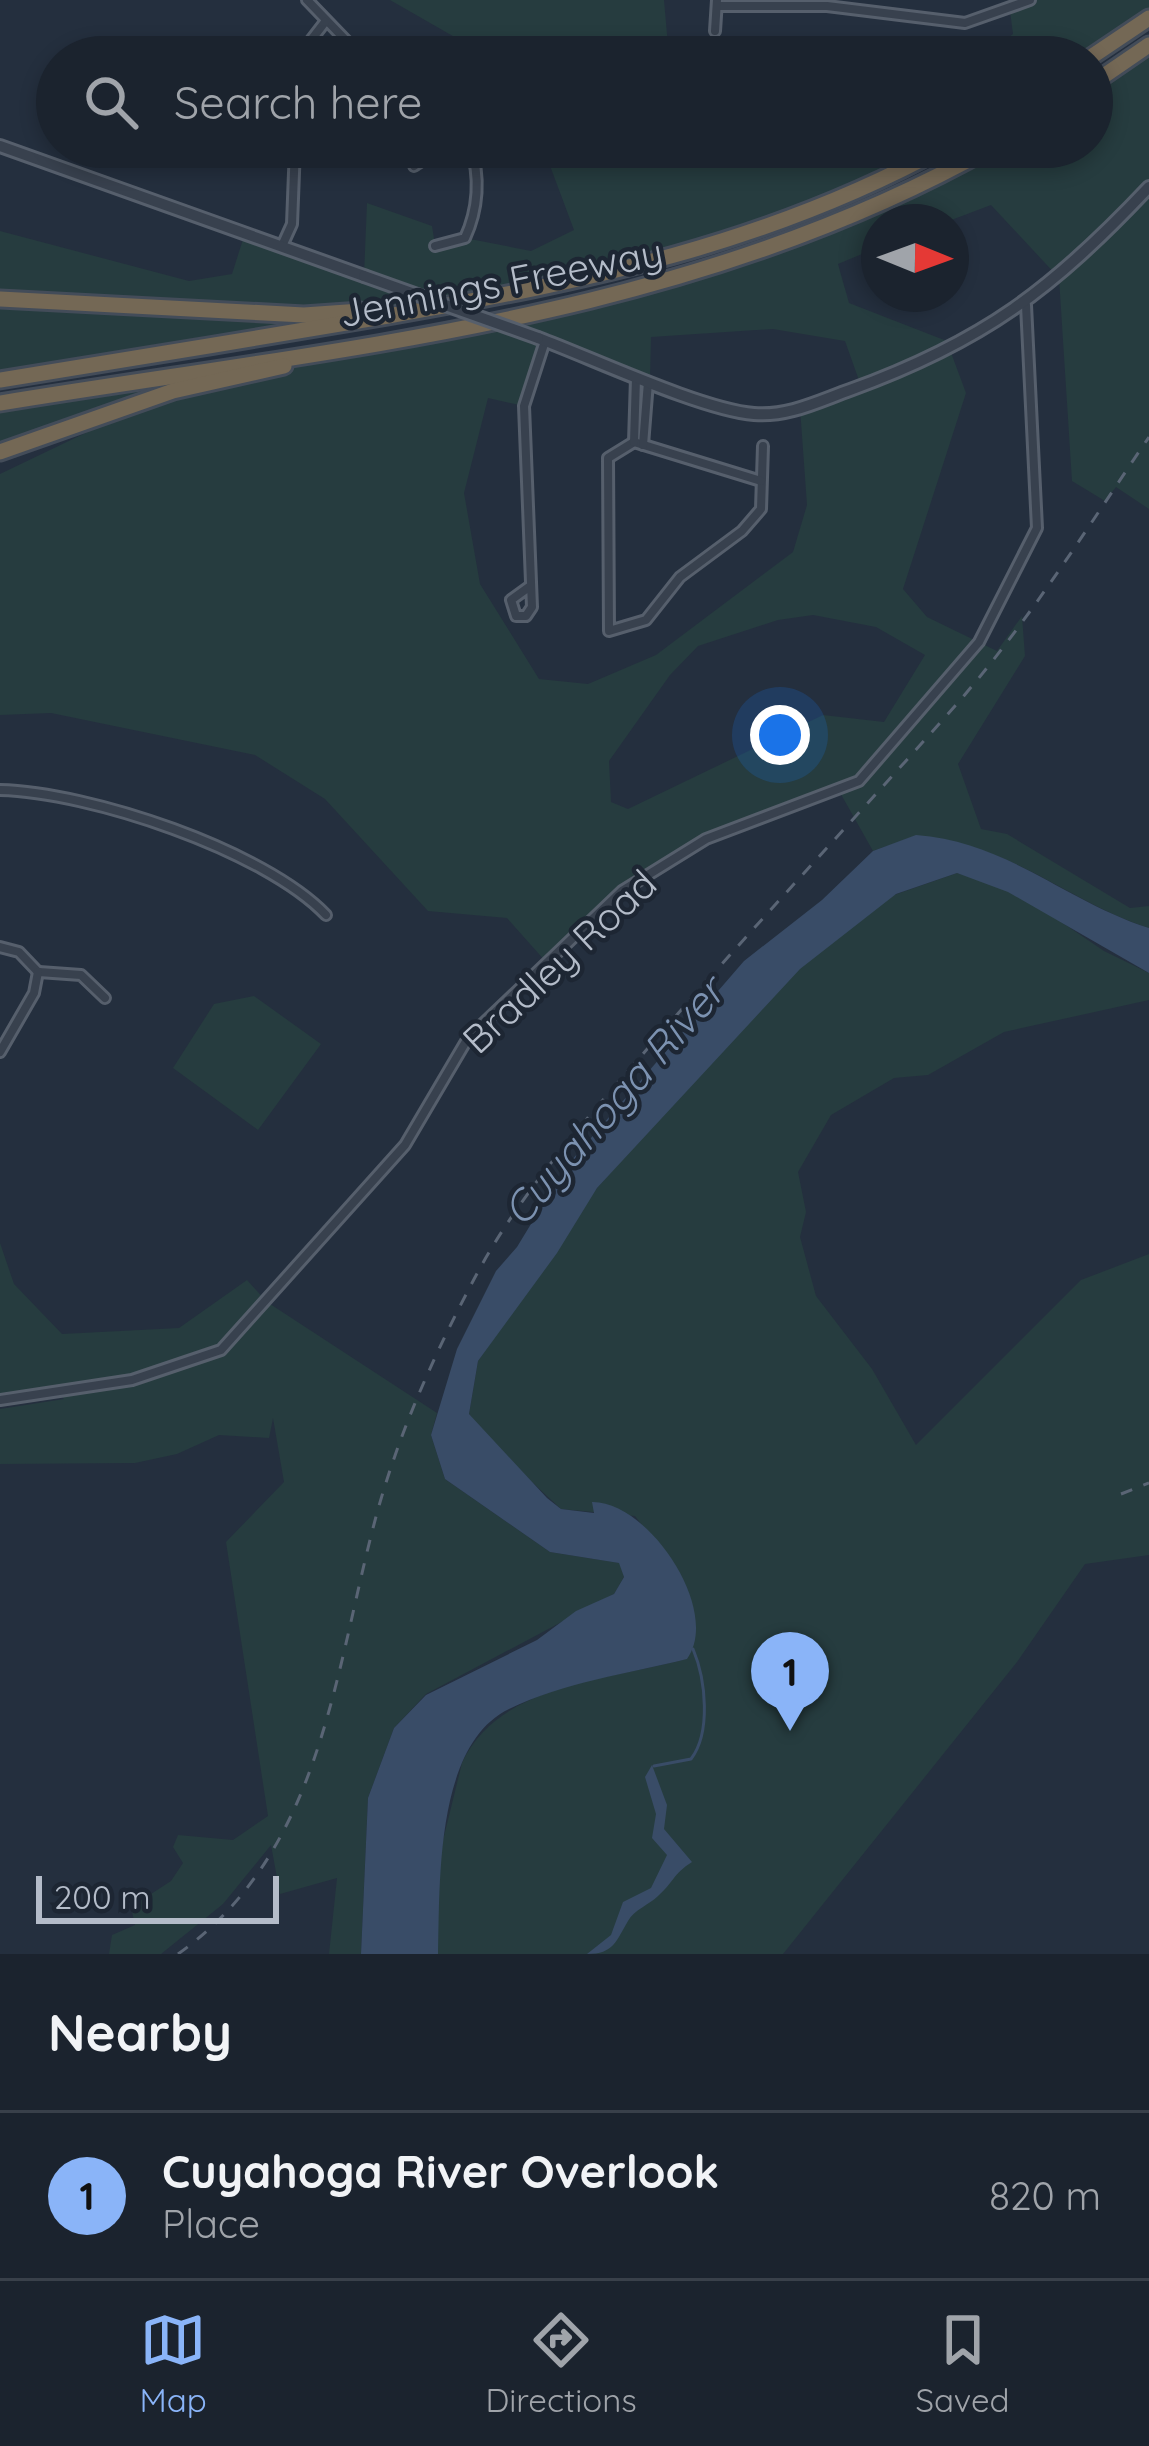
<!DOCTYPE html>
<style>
body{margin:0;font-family:Quicksand,sans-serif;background:#282f3a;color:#f1f3f6}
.compass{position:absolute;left:861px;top:204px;width:108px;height:108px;border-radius:50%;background:#1b232e;box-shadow:0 6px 18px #0003;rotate:91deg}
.scale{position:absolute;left:36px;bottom:30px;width:243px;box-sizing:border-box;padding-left:12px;border:6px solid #b4bcc9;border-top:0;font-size:33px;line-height:42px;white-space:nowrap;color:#b4bcc9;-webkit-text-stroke:9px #1d2633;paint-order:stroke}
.you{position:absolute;left:780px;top:735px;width:42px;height:42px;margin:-30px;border:9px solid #fff;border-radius:50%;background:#1a73e8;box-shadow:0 0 0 18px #1a73e833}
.badge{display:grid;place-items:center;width:78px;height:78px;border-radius:50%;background:#8ab4f8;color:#111;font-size:39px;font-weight:700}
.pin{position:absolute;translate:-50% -99px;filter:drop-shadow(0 3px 6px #0008)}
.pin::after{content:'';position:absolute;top:63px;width:42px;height:36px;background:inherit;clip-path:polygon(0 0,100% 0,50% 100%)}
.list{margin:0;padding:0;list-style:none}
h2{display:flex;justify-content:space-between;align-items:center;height:156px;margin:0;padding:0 48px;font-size:51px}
h2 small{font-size:39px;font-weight:400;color:#a0a4aa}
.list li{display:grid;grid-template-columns:78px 1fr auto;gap:36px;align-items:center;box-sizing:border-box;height:168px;padding:0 48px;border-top:3px solid #39404a}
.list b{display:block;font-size:45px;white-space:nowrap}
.list p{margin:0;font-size:39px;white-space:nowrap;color:#a0a4aa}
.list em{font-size:39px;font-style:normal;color:#a0a4aa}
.icon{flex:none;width:66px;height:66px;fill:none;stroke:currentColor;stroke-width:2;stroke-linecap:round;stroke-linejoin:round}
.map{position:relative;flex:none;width:1149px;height:1954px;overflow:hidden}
.search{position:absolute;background:#1b232e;box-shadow:0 6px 18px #0003;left:36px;right:36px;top:36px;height:132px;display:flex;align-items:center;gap:30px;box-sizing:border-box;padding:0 42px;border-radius:66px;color:#a0a4aa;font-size:45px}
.sheet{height:324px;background:#1b232e}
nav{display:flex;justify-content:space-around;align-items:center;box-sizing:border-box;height:168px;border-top:3px solid #39404a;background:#1b232e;font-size:33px;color:#a0a4aa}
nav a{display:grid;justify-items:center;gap:6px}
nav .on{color:#8ab4f8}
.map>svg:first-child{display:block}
.green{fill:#263c3f;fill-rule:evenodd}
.water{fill:#394c67}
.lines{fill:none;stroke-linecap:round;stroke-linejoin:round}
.stream{stroke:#394c67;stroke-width:3}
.minor-casing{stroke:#565f6c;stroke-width:14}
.tertiary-casing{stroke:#565f6c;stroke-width:16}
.motorway-casing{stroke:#434c59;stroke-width:21}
.minor{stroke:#38414e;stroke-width:8}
.tertiary{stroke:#38414e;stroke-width:10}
.motorway{stroke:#746855;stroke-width:15}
.rail{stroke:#5a6575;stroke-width:3;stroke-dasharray:12 12;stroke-linecap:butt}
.tertiary-bridge-casing{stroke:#565f6c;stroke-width:16;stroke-linecap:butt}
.tertiary-bridge{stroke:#38414e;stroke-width:10}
.labels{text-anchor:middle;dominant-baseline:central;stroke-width:9;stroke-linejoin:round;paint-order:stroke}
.street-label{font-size:39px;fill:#b4bcc9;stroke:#1d2633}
.water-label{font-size:42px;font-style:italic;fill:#7c92b1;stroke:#1d2633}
</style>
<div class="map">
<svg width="1149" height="1954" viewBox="0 0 1149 1954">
<rect width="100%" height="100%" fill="#242f3e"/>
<!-- green -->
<g class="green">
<path d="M390,0H664L669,57H478L458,39Z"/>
<path d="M1030,0H1149V18L1091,57H984L1013,34L1010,11Z"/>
<path d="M1149,45V509L1116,487L1105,501L1072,481L1059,278L991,205L946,222H879V247L838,264L849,303L957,345L950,350L966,393L903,589L927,617L997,651L1022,616L1025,656L958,764L981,829L1007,834L1130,908L1149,906V928C1056,899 976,811 873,851L838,789L706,839L622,891L547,963L507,918L428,911L325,799L255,755L51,713L0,715V474L173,391L693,277L992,147H1092V84ZM773,329L845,341L861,386L800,408L807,505L793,552L656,655L588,684L539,679L480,584L464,493L488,398L524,406L546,341L650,379L651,337ZM813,615L876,627L925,655L884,722L823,715L628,809L611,802L609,761L670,675L698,646L778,620Z"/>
<path d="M543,147H945L698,252L407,306L305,315L301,331L0,380V231L189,281L232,274L245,233L364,275L367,203L432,226L435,245L465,238L531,251L574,230Z"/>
<path d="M152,390L155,392L0,447V407Z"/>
<path d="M957,873L1014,890L1104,951L1149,973V1000L1004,1032L928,1075L894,1078L831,1115L798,1172L806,1212L800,1237L816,1296L872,1369L916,1445L1081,1280L1149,1254V1555L1085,1564L1017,1662L783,1954H415L462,1763C499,1683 609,1680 686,1659L648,1533L635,1516L561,1509L491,1444L469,1414L478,1361L597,1188L794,966L874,902Z"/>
<path d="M254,996L321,1044L258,1130L173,1068L214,1004Z"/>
<path d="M0,1243L14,1284L62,1334L179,1328L247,1280L267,1302L437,1413L431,1435L445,1479L550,1552L620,1563L624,1577L614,1594L426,1694L394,1728L368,1798L361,1954H329L337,1878L280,1894L271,1845L223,1904L161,1954H109L112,1935L135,1925L131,1907L171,1881L183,1863L173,1847L178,1835L233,1840L268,1816L226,1542L284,1482L273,1418L269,1438L219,1435L177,1454L135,1463L0,1464V1409L64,1399L57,1392L0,1400Z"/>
</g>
<!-- water -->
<g class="water">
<path d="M916,835C1008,842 1065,901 1149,928V973L1008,892L957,873L896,894L800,969L597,1188L557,1253L478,1361L469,1414L547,1498L561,1509L594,1513L592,1502C648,1501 722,1610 687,1659C628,1674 564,1682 509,1709C435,1745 440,1883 438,1954H361L368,1798L394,1728L426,1695L537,1640L576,1611L614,1594L624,1577L619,1563L550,1552L445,1479L431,1435L457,1349L496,1271L517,1247L565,1168L744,961L822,900L873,851Z"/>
<path d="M652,1765L667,1805L664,1829L692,1862C673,1874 673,1883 658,1896C650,1904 634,1910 628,1921C616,1941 614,1954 587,1954L611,1935L623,1902L651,1888L667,1855L652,1838L656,1814L645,1777Z"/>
</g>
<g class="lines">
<!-- stream -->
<path class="stream" d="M654,1766L691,1759C711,1733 706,1680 693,1649"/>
<!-- minor casing -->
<g class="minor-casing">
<g id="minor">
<path d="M307,0L362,57"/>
<path d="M717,6H827L965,23L1030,0"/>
<path d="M715,31L717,0"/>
<path d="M298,57L325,22"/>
<path d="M414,166L443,147"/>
<path d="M282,246L292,224L295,147"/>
<path d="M435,246L465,238C478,210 481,176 470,147"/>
<path d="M634,442L608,458L609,631L646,620L680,577L742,531L761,509L763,446"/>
<path d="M634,442L761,481"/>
<path d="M634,442L636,378"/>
<path d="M643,445L648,382"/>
<path d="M529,587L511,600L516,616H526L532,607L524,406L545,341"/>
<path d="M0,790C89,792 264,850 326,915"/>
<path d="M0,947L19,952L38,972"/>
<path d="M39,972L81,975L105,998"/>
<path d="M0,1052L34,993L38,972"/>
<path d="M0,1400L132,1380L221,1350L405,1145L468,1038L622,891L706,839L859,781L979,642L1037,528L1026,305"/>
</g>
</g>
<!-- tertiary casing -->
<g class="tertiary-casing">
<g id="tertiary">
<path d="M0,146L364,276"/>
<path d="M538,338C592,358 702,410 754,414C788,417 819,401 850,390C983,342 1053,289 1149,187"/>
</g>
</g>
<!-- motorway casing -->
<g class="motorway-casing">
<g id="motorway">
<path d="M1091,57L1149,18"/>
<path d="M1092,84L1149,45"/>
<path d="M0,299L304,315L361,311"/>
<path d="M0,380C129,359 259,338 388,316C587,281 766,245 945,147"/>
<path d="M0,403C341,347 685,320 992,147"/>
<path d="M0,452L173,391L284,366"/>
</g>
</g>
<!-- minor -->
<use href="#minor" class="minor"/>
<!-- tertiary -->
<use href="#tertiary" class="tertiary"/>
<!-- motorway -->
<use href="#motorway" class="motorway"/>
<!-- rail -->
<g class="rail">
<path d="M1121,1494L1149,1483"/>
<path d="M178,1954C323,1851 334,1671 377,1513C399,1433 433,1357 472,1283C517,1196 584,1122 648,1048C748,932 854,820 955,706C1028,623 1087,528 1149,437"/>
</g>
<!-- tertiary-bridge casing -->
<g class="tertiary-bridge-casing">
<path id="tertiary-bridge" d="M364,276L538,338"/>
</g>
<!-- tertiary-bridge -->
<use href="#tertiary-bridge" class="tertiary-bridge"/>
</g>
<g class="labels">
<!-- street labels -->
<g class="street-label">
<text transform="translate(501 282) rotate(-11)">Jennings Freeway</text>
<text transform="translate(559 961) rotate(-43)">Bradley Road</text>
</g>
<!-- water labels -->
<g class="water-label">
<text transform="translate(613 1101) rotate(-49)">Cuyahoga River</text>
</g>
</g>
</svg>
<svg class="compass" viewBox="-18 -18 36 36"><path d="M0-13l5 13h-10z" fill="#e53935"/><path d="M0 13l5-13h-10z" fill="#a0a4aa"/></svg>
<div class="scale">200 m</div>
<div class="you"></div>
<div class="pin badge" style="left:790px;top:1731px">1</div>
<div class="search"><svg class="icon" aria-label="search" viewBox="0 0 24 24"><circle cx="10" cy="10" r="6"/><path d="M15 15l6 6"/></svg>Search here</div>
</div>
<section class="sheet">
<h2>Nearby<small></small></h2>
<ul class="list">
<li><span class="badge">1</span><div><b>Cuyahoga River Overlook</b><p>Place</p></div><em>820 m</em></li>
</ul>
</section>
<nav>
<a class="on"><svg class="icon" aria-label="map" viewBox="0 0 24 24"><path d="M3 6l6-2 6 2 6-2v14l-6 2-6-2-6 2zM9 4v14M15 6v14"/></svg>Map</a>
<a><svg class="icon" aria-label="directions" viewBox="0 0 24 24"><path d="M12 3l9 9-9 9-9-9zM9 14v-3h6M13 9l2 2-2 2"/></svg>Directions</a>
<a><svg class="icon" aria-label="saved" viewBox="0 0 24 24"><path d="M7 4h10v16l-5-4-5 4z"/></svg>Saved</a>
</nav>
